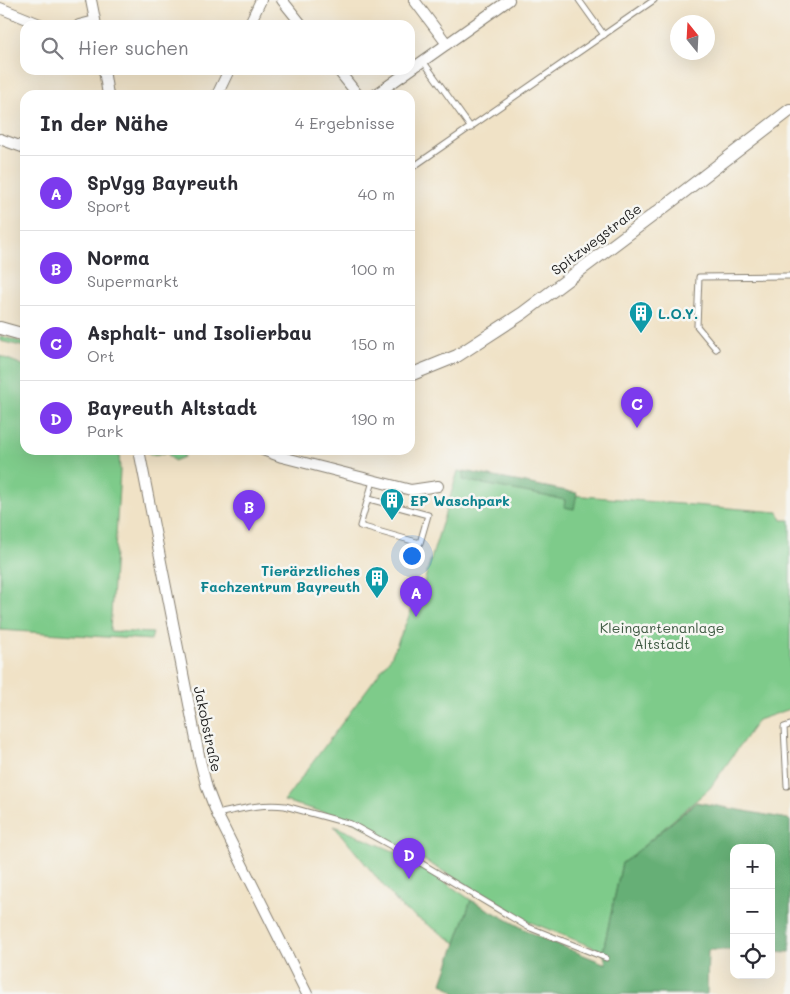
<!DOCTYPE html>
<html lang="de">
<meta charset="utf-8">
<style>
body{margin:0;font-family:Mali,sans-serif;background:#f7f7f7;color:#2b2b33}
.controls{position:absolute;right:15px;bottom:15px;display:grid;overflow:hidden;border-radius:10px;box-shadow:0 5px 20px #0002}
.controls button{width:45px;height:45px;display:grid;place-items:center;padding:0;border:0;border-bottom:1px solid #e1e1e2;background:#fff;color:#2b2b33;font:25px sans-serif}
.compass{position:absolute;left:670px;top:15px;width:45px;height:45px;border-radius:50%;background:#fff;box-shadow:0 5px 20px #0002;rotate:342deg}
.you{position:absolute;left:411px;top:555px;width:18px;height:18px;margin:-12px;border:4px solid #fff;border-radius:50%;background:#1a73e8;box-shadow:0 0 0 8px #1a73e833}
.badge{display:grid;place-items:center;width:32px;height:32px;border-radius:50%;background:#7c3aed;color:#fff;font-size:16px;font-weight:700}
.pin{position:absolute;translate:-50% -41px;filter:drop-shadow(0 1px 2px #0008)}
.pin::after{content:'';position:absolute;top:26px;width:18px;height:15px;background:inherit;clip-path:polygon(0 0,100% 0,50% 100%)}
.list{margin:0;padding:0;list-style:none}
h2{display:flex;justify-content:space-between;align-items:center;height:65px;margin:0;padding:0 20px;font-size:21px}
h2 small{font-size:16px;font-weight:400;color:#7c7c81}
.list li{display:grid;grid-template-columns:32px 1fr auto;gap:15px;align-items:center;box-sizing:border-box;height:75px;padding:0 20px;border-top:1px solid #e1e1e2}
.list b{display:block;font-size:19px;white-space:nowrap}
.list p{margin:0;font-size:16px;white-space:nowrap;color:#7c7c81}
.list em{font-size:16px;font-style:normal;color:#7c7c81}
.icon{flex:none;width:28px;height:28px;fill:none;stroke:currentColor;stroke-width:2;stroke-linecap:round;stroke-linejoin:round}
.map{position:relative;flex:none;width:790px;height:994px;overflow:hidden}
.search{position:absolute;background:#fff;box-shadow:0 5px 20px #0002;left:20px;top:20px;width:395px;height:55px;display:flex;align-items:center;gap:12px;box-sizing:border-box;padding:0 18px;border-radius:15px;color:#7c7c81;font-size:19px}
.panel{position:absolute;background:#fff;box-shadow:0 5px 20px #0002;left:20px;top:90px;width:395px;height:365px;border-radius:15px}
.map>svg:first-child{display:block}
.green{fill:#7ecb8a;stroke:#4d7453}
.forest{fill:#66af76;stroke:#416649}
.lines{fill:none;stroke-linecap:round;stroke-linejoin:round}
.service-casing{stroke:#867f71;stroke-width:7}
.minor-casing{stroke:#867f71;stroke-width:12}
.tertiary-casing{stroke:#867f71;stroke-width:14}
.service{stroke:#fff;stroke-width:5}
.minor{stroke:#fff;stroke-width:10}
.tertiary{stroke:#fff;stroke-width:12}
.labels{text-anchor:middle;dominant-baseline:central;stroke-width:5;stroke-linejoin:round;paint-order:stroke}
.street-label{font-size:14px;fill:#1c1c1c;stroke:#f6f6f2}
.culture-label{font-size:14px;font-weight:bold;fill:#0d838f;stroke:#f6f6f2;text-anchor:start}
.park-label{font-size:14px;fill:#3e5942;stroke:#f6f6f2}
</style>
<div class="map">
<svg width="790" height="994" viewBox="0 0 790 994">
<rect width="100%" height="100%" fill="#f6f6f2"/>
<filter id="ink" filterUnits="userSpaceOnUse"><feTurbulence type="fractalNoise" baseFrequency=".02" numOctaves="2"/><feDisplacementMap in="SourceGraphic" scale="10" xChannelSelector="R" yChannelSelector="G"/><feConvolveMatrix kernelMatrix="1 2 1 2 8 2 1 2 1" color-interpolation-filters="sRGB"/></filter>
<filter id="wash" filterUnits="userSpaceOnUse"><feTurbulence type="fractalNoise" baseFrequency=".0096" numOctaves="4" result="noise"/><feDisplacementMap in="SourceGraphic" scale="20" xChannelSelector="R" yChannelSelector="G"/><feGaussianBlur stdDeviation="1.12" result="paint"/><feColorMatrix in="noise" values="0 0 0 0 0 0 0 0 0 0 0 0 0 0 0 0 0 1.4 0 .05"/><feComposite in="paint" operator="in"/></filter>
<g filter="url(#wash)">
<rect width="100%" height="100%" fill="#f0e2c6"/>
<!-- green -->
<g class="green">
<path d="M0,336L25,343V347L0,341Z"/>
<path d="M0,356L25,366V450H119L120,471L110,631L153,633L151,640L0,630Z"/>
<path d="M148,450H184V457L174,461L167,453L150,455Z"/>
<path d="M458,471L571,495L778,512L782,520H790V709L758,720L710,788L632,856L622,863L603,951L530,922L405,849L351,820L284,801L391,657L424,582Z"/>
<path d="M334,826L410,858L471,900L456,943L402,908Z"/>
</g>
<!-- forest -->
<g class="forest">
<path d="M464,471L577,493L574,509L564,507L565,500L463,480Z"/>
<path d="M696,802L788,819L790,821V952L771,951V848H734V950H708L707,994H456L442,983L471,900L539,937L606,964L603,951L622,863L632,856Z"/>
</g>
</g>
<g filter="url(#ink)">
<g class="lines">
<!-- service casing -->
<g class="service-casing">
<g id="service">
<path d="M579,0L604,35"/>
<path d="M423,61L471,128"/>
<path d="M410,169L654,0"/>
<path d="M716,349L697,326L699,277L790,276"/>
<path d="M369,499L428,515L420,543L360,526L373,481"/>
<path d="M787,786L784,727L790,725"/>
<path d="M217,814C240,809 262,803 285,806L351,824L404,853L528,927L606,958"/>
</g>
</g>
<!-- minor casing -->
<g class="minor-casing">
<g id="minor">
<path d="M91,0L96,25"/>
<path d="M282,0L302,25"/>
<path d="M414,0L447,44"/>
<path d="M0,8L42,25"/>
<path d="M79,25L95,21"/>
<path d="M249,25L261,0"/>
<path d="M104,70L108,95"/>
<path d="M338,70L358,95"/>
<path d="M217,95L229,70"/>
<path d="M375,95L509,0"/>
<path d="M0,139L25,148"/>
<path d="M139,450L200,760L207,788L217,814L307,994"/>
<path d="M263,450L282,457L411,490L438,486"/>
</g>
</g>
<!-- tertiary casing -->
<g class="tertiary-casing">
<g id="tertiary">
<path d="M0,328L25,335"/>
<path d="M410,375L457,356L523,313L664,207L790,110"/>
</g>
</g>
<!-- service -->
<use href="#service" class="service"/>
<!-- minor -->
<use href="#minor" class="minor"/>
<!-- tertiary -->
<use href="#tertiary" class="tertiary"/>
</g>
</g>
<!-- icons -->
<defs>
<g id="building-pin" transform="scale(1.25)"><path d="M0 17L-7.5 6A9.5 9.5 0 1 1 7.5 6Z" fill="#0f9aa8" stroke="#f6f6f2"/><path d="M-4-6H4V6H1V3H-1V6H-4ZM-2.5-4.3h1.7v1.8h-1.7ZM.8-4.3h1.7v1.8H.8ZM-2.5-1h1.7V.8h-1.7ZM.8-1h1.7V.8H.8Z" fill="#fff"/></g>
</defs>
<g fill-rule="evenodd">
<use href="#building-pin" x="641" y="313"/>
<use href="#building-pin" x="392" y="500"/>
<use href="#building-pin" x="377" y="578"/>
</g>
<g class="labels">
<!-- street labels -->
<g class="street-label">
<text transform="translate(596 239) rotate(-37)">Spitzwegstraße</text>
<text transform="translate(208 729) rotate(78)">Jakobstraße</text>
</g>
<!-- culture labels -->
<g class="culture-label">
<text x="658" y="313">L.O.Y.</text>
<text x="410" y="500">EP Waschpark</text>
<text x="360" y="570" text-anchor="end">Tierärztliches<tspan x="360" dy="16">Fachzentrum Bayreuth</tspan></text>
</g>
<!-- park labels -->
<g class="park-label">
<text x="662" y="627">Kleingartenanlage<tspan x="662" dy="16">Altstadt</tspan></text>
</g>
</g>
</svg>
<div class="controls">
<button>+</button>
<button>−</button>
<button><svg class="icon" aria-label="locate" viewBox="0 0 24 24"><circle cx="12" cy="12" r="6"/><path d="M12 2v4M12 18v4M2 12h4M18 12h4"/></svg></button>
</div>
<svg class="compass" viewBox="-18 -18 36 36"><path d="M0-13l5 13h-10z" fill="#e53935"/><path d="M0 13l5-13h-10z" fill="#7c7c81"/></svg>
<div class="you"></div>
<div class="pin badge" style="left:416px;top:617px">A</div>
<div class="pin badge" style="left:249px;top:531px">B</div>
<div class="pin badge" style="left:637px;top:428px">C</div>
<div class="pin badge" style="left:409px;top:879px">D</div>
<div class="search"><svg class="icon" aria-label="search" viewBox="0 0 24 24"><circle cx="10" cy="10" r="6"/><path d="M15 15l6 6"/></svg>Hier suchen</div>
<section class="panel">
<h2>In der Nähe<small>4 Ergebnisse</small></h2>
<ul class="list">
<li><span class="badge">A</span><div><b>SpVgg Bayreuth</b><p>Sport</p></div><em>40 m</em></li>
<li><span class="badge">B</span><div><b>Norma</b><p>Supermarkt</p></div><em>100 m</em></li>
<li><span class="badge">C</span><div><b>Asphalt- und Isolierbau</b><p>Ort</p></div><em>150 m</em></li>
<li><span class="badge">D</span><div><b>Bayreuth Altstadt</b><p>Park</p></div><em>190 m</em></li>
</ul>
</section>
</div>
